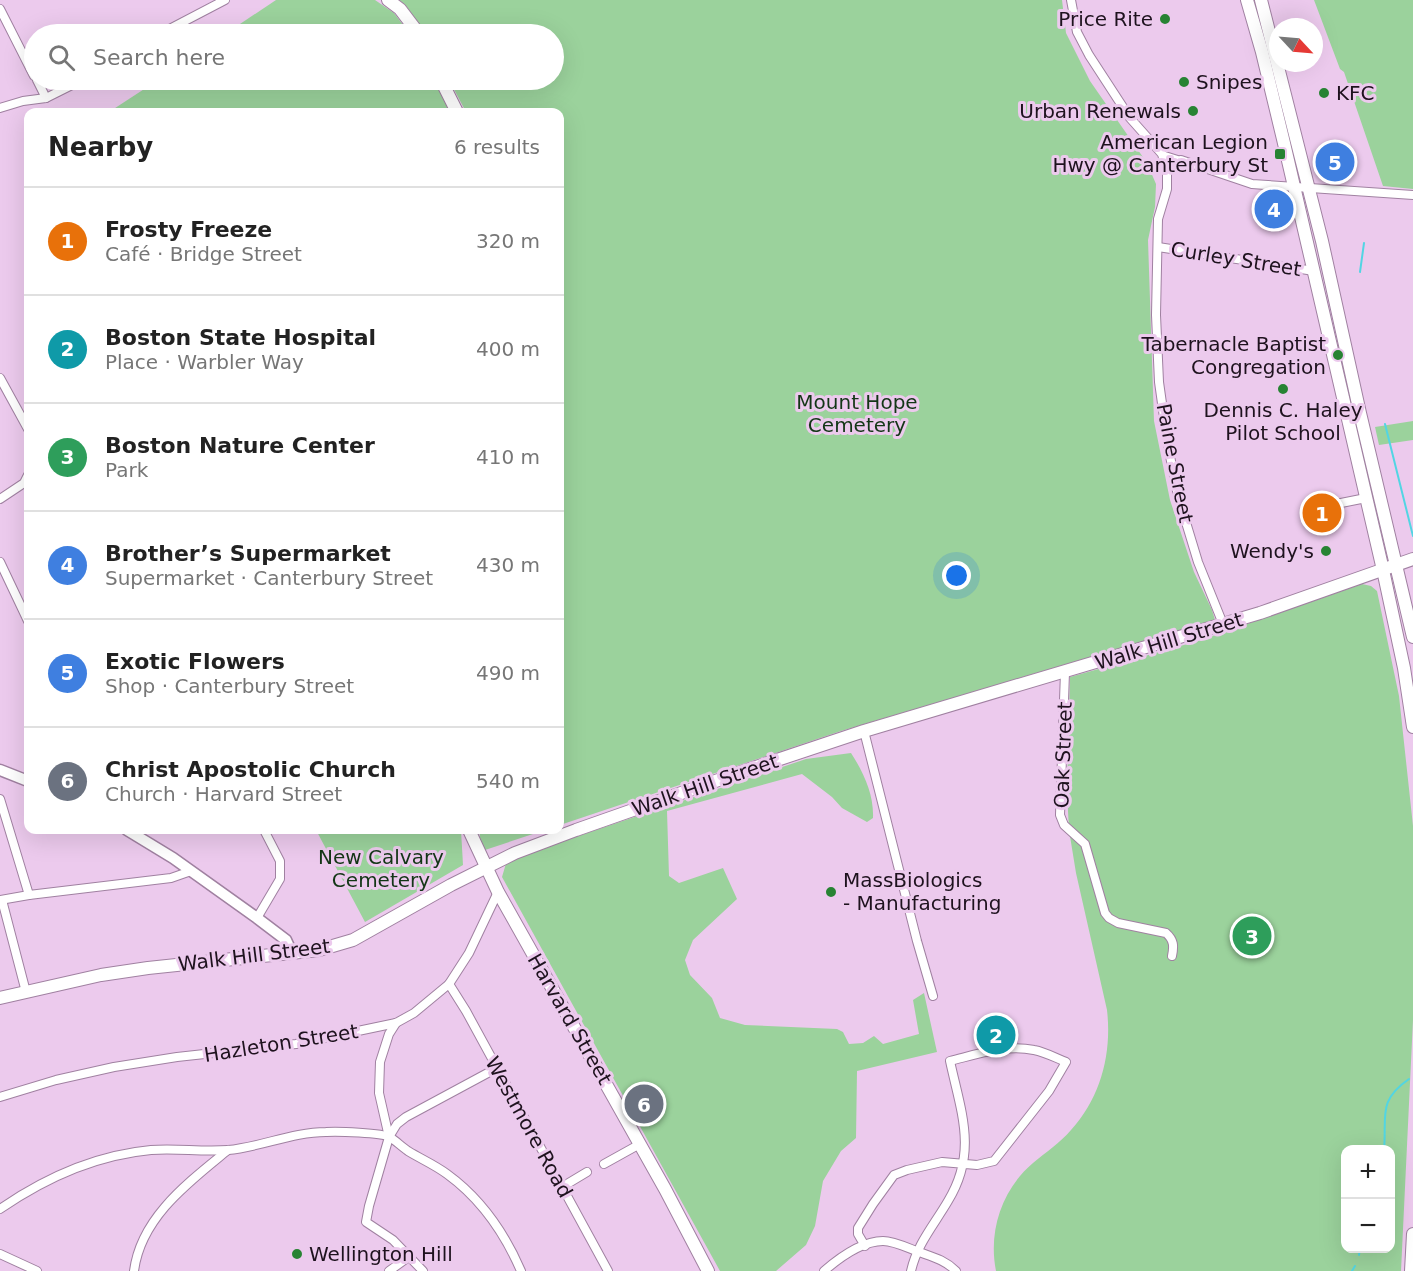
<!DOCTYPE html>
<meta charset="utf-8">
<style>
body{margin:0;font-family:"DejaVu Sans",sans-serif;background:#f2f2f2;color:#222}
.controls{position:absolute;right:18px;bottom:18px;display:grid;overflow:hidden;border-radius:12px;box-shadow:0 6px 24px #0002}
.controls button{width:54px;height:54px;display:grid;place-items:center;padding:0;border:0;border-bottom:2px solid #e0e0e0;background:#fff;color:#222;font:30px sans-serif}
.compass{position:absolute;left:1269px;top:18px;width:54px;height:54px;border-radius:50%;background:#fff;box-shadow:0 6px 24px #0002;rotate:116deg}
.you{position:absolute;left:957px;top:576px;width:21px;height:21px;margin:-15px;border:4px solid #fff;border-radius:50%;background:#1a73e8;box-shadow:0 0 0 9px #1a73e833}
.badge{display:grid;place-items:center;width:39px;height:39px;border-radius:50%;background:#0f766e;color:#fff;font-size:20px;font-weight:700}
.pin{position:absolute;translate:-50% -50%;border:3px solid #fff;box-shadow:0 2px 6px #0006}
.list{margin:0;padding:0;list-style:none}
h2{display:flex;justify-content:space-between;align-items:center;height:78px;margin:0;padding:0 24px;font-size:26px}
h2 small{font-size:20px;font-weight:400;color:#767676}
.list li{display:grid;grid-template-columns:39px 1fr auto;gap:18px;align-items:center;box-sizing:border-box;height:108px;padding:0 24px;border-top:2px solid #e0e0e0}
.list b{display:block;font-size:22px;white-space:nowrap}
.list p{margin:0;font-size:20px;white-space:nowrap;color:#767676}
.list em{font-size:20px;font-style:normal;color:#767676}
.icon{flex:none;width:33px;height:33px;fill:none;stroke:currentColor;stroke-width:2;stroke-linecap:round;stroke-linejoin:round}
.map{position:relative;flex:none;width:1413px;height:1271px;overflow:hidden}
.search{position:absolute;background:#fff;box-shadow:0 6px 24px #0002;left:24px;top:24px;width:540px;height:66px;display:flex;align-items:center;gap:15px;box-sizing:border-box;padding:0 21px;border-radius:33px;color:#767676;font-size:22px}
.panel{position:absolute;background:#fff;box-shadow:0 6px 24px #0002;left:24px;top:108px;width:540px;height:726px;border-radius:12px}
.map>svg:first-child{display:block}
.green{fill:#9bd29c;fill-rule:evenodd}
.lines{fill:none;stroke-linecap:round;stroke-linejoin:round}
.stream{stroke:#52d5e3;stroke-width:2}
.pedestrian-casing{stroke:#a081a1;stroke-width:8}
.minor-casing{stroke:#a081a1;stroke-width:10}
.tertiary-casing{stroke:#a081a1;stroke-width:13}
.secondary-casing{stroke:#a081a1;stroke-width:14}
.pedestrian{stroke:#fff;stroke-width:6}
.minor{stroke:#fff;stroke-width:8}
.tertiary{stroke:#fff;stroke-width:10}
.secondary{stroke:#fff;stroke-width:12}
.poi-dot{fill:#278333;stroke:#eccaed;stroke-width:2}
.labels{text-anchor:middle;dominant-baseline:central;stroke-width:6;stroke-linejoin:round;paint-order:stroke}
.poi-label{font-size:20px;fill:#1e121e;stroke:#eccaed;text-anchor:end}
.street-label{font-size:20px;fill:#1e121e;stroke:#eccaed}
.park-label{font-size:20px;fill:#133616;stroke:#eccaed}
</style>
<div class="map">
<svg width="1413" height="1271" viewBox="0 0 1413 1271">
<rect width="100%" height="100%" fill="#eccaed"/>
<!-- green -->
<g class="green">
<path d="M276,0H375L394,13L410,34H225Z"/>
<path d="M399,0H1062L1066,33L1090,81L1147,163L1156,184L1155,207L1148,240L1154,421L1170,500L1194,572L1212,610L1215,620L841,731L560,825V112H466L449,80H554V34H425L406,6Z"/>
<path d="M1314,0H1413V189L1383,186L1344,72L1340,69Z"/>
<path d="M158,80H435L451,112H109Z"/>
<path d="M1413,421V440L1379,445L1375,427Z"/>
<path d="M1362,584L1371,586L1377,591L1399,696L1413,826V1020L1401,1271H996C988,1231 1002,1189 1033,1163C1046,1152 1060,1143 1071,1130C1101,1097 1112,1053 1107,1010L1076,873L1069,830L1067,792L1070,677L1198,641ZM1346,1150H1390V1248H1346Z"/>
<path d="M851,753C864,773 874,795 873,818L867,822L842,808L832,797L802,774L667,811L669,876L679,883L723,868L737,899L693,940L685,960L690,975L712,998L720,1018L745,1025L837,1029L843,1032L849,1044L863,1043L874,1036L883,1044L919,1034L913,1000L924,993L937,1052L857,1071L856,1138L841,1151L823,1181L815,1226L806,1245L776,1271H720L502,877L507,860L806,759Z"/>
<path d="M316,830H461L463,865L365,922Z"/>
<path d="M479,830H545L482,851Z"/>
</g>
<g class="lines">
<!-- stream -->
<g class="stream">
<path d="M1360,272L1364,243"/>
<path d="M1385,424L1413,536"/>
<path d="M1384,1150C1387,1116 1377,1101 1409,1079"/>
<path d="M1359,1255L1360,1248"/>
<path d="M1352,1271L1355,1266"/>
</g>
<!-- pedestrian casing -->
<g class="pedestrian-casing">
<path id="pedestrian" d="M1162,154L1181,160"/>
</g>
<!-- minor casing -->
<g class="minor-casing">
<g id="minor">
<path d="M1071,0L1077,32L1089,55L1130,118L1162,154L1167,171V189L1158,219L1156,315L1159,382L1168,446L1178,496L1198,562L1223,624"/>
<path d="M0,9L34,76"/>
<path d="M160,34L225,0"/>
<path d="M37,80L46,98"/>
<path d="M0,108L23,101L46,98L82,80"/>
<path d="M1181,160L1252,184L1413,195"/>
<path d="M1158,247L1314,271"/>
<path d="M0,378L28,429"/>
<path d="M0,499L24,483L28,475"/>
<path d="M1331,505L1366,498"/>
<path d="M0,562L28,621"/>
<path d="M1065,672L1060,815L1064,825L1085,844L1105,913L1109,918L1118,923L1166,933C1174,940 1174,946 1172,956"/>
<path d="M864,731L917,941L933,996"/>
<path d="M0,799L29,895"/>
<path d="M0,900L29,895L171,878L191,871"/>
<path d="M2,900L26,992"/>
<path d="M257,918L280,879V861L264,830"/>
<path d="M449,984L466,1011L608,1271"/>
<path d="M396,1023L389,1034L380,1062L379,1093L389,1137L369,1206L366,1222L393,1240L423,1271"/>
<path d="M0,1097L56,1080L114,1067L177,1057L296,1044L396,1023L414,1013L449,984L469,953L498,892"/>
<path d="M389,1137L397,1124L406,1117L497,1068"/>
<path d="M604,1164L640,1144"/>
<path d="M562,1187L587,1172"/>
<path d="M0,1209C45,1178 96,1155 151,1150C176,1148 202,1152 228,1150C261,1147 293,1132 326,1132C337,1131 382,1133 390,1137C396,1141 402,1147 408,1151C421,1159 435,1165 447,1174C480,1198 505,1234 521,1271"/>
<path d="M865,1246L858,1234V1228L873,1204L894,1175L907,1170L942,1162L977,1165L994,1161L1049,1091L1066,1062C1056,1058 1045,1052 1034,1050C1006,1044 978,1054 950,1061C961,1112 978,1152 948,1201C934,1225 917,1244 911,1271"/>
<path d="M0,1254L37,1271"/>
<path d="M134,1271C141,1217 189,1182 228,1150"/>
<path d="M389,1271L410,1256"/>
<path d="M824,1271C839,1258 862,1241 883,1241C894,1241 908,1248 919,1252C933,1257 945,1260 956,1271"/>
</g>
</g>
<!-- tertiary casing -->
<g class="tertiary-casing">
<g id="tertiary">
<path d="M0,770L28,781"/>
<path d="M127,830L173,858L257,918L286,940L292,953"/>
</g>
</g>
<!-- secondary casing -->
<g class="secondary-casing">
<g id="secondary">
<path d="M388,0L400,9L419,34"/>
<path d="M1247,0L1262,52L1283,139L1383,570L1404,668L1413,727"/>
<path d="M1261,0L1322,241L1360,413L1413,637"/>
<path d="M441,80L457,112"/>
<path d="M469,830L498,892L665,1189L708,1271"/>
<path d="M0,998L101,975L148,968L319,950L353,940L451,885L515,853L576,830L744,771L864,731L1260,613L1413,559"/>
<path d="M1411,1271L1413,1234"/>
</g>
</g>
<!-- pedestrian -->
<use href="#pedestrian" class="pedestrian"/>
<!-- minor -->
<use href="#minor" class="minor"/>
<!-- tertiary -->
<use href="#tertiary" class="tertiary"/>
<!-- secondary -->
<use href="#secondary" class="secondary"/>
</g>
<!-- markers -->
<g class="poi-dot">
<circle cx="1165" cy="19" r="6"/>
<circle cx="1184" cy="82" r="6"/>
<circle cx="1324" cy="93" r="6"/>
<circle cx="1193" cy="111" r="6"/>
<rect x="1274" y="148" width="12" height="12" rx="3"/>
<circle cx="1338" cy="355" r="6"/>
<circle cx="1283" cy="389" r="6"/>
<circle cx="1326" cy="551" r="6"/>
<circle cx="831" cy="892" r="6"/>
<circle cx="297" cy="1254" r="6"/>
</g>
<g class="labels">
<!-- poi labels -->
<g class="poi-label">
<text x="1153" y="19">Price Rite</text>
<text x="1196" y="82" text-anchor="start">Snipes</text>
<text x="1336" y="93" text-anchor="start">KFC</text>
<text x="1181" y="111">Urban Renewals</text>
<text x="1268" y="142">American Legion<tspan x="1268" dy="23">Hwy @ Canterbury St</tspan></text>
<text x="1326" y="344">Tabernacle Baptist<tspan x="1326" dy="23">Congregation</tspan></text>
<text x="1283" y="410" text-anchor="middle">Dennis C. Haley<tspan x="1283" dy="23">Pilot School</tspan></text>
<text x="1314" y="551">Wendy's</text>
<text x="843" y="880" text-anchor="start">MassBiologics<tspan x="843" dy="23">- Manufacturing</tspan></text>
<text x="309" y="1254" text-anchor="start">Wellington Hill</text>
</g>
<!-- street labels -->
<g class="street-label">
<text transform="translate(1236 259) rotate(9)">Curley Street</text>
<text transform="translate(1175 463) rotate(79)">Paine Street</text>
<text transform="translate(1169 641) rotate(-17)">Walk Hill Street</text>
<text transform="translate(1063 755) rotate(-88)">Oak Street</text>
<text transform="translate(705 785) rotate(-19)">Walk Hill Street</text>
<text transform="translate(254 955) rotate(-7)">Walk Hill Street</text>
<text transform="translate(570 1019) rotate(60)">Harvard Street</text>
<text transform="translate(281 1043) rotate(-9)">Hazleton Street</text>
<text transform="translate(529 1127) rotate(61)">Westmore Road</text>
</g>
<!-- park labels -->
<g class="park-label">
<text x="857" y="402">Mount Hope<tspan x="857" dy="23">Cemetery</tspan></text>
<text x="381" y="857">New Calvary<tspan x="381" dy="23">Cemetery</tspan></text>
</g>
</g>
</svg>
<div class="controls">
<button>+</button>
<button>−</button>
</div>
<svg class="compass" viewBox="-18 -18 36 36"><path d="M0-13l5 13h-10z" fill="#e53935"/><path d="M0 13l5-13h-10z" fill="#767676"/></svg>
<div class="you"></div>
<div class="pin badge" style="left:1322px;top:513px;background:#e8710a">1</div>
<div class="pin badge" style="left:996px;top:1035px;background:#0f9aa8">2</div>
<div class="pin badge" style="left:1252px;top:936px;background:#2e9e5b">3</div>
<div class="pin badge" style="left:1274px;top:209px;background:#3f7fe0">4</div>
<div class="pin badge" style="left:1335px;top:162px;background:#3f7fe0">5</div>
<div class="pin badge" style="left:644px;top:1104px;background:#6b7280">6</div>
<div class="search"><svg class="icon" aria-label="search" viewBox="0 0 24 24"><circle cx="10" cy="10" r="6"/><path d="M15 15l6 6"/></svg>Search here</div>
<section class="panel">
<h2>Nearby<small>6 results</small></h2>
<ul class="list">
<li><span class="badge" style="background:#e8710a">1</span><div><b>Frosty Freeze</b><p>Café · Bridge Street</p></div><em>320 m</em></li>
<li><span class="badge" style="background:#0f9aa8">2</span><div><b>Boston State Hospital</b><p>Place · Warbler Way</p></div><em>400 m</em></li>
<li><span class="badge" style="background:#2e9e5b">3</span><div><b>Boston Nature Center</b><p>Park</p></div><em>410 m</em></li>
<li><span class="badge" style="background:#3f7fe0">4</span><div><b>Brother’s Supermarket</b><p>Supermarket · Canterbury Street</p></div><em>430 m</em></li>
<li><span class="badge" style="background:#3f7fe0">5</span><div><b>Exotic Flowers</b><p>Shop · Canterbury Street</p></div><em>490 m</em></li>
<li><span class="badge" style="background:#6b7280">6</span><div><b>Christ Apostolic Church</b><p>Church · Harvard Street</p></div><em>540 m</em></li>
</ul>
</section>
</div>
